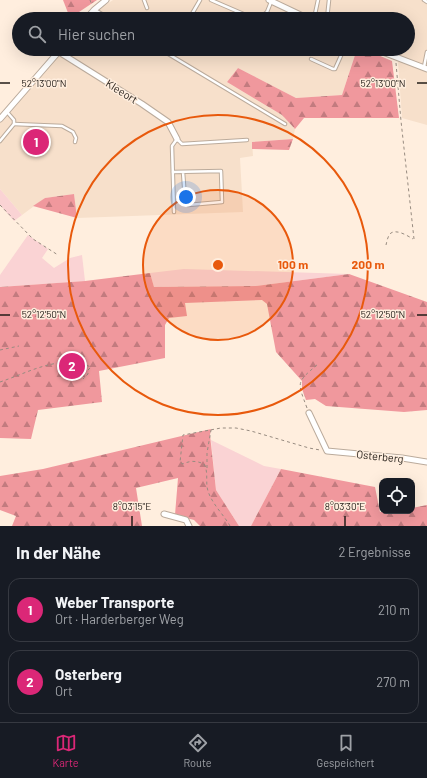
<!DOCTYPE html>
<html lang="de">
<meta charset="utf-8">
<style>
body{margin:0;font-family:Barlow,sans-serif;background:#242831;color:#f1f3f6}
.controls{position:absolute;right:12px;bottom:12px;display:grid;overflow:hidden;border-radius:8px;box-shadow:0 4px 16px #0002}
.controls button{width:36px;height:36px;display:grid;place-items:center;padding:0;border:0;border-bottom:1px solid #363941;background:#171b24;color:#f1f3f6;font:20px sans-serif}
.you{position:absolute;left:186px;top:197px;width:14px;height:14px;margin:-10px;border:3px solid #fff;border-radius:50%;background:#1a73e8;box-shadow:0 0 0 6px #1a73e833}
.badge{display:grid;place-items:center;width:26px;height:26px;border-radius:50%;background:#db2777;color:#fff;font-size:13px;font-weight:700}
.pin{position:absolute;translate:-50% -50%;border:2px solid #fff;box-shadow:0 1px 4px #0006}
.list{margin:0;padding:0;list-style:none}
h2{display:flex;justify-content:space-between;align-items:center;height:52px;margin:0;padding:0 16px;font-size:17px}
h2 small{font-size:13px;font-weight:400;color:#9ea1a6}
.list li{display:grid;grid-template-columns:26px 1fr auto;gap:12px;align-items:center;box-sizing:border-box;height:64px;margin:0 8px 8px;padding:0 8px;border:1px solid #363941;border-radius:12px}
.list b{display:block;font-size:15px;white-space:nowrap}
.list p{margin:0;font-size:13px;white-space:nowrap;color:#9ea1a6}
.list em{font-size:13px;font-style:normal;color:#9ea1a6}
.icon{flex:none;width:22px;height:22px;fill:none;stroke:currentColor;stroke-width:2;stroke-linecap:round;stroke-linejoin:round}
.map{position:relative;flex:none;width:427px;height:526px;overflow:hidden}
.search{position:absolute;background:#171b24;box-shadow:0 4px 16px #0002;left:12px;right:12px;top:12px;height:44px;display:flex;align-items:center;gap:10px;box-sizing:border-box;padding:0 14px;border-radius:22px;color:#9ea1a6;font-size:15px}
.sheet{height:196px;background:#171b24}
nav{display:flex;justify-content:space-around;align-items:center;box-sizing:border-box;height:56px;border-top:1px solid #363941;background:#171b24;font-size:11px;color:#9ea1a6}
nav a{display:grid;justify-items:center;gap:2px}
nav .on{color:#db2777}
.map>svg:first-child{display:block}
.built{fill:#f7e0cb}
.green{fill:#fad3d4}
.forest{fill:url(#forest-firs)}
.lines{fill:none;stroke-linecap:round;stroke-linejoin:round}
.service-casing{stroke:#bbab9c;stroke-width:4.5}
.minor-casing{stroke:#bbab9c;stroke-width:7}
.path{stroke:#978b80;stroke-width:1;stroke-dasharray:3 3;stroke-linecap:butt}
.service{stroke:#fff;stroke-width:2.5}
.minor{stroke:#fff;stroke-width:5}
.ticks{fill:none;stroke:#231d18;stroke-width:1.5}
.ring{fill:none;stroke:#e8590c;stroke-width:2}
.labels{text-anchor:middle;dominant-baseline:central;stroke-width:3;stroke-linejoin:round;paint-order:stroke}
.street-label{font-size:11px;fill:#231d18;stroke:#ffeede}
.ticks-label{font-size:10px;text-anchor:middle;fill:#231d18;stroke:#ffeede;stroke-width:3;stroke-linejoin:round;paint-order:stroke}
.centre{fill:#e8590c;stroke:#ffeede;stroke-width:2}
.ring-label{font-size:12px;text-anchor:middle;font-weight:bold;fill:#e8590c;stroke:#ffeede;stroke-width:3;stroke-linejoin:round;paint-order:stroke}
</style>
<div class="map">
<svg width="427" height="526" viewBox="0 0 427 526">
<defs>
<pattern id="forest-firs" width="22" height="20" patternUnits="userSpaceOnUse"><rect width="22" height="20" fill="#f0989d"/><path d="M5 1l3.5 6h-7zM16 11l3.5 6h-7z" fill="#c27b7f"/></pattern>
</defs>
<rect width="100%" height="100%" fill="#ffeede"/>
<!-- built -->
<g class="built">
<path d="M113,0H427V125L402,118L398,62L401,53L389,49H408V19H91L100,9Z"/>
<path d="M65,49H357L342,95L296,98L238,68L227,82L282,115L295,129L293,139L252,142L253,156L240,158L243,212L77,218L74,194L45,198L22,215L0,189V122Z"/>
</g>
<!-- green -->
<g class="green">
<path d="M0,189L22,215L14,221L0,205Z"/>
<path d="M28,235L48,249L42,258L54,268L70,258L82,255L85,281L0,287V275Z"/>
<path d="M184,269L349,274L256,286L154,287L150,273Z"/>
<path d="M211,440L264,466L281,469L251,526H239L216,490Z"/>
</g>
<!-- forest -->
<g class="forest">
<path d="M63,0H97L70,18Z"/>
<path d="M357,49H364L392,61L399,118H304L295,129L282,115L227,82L238,68L296,98L342,95Z"/>
<path d="M293,139L289,150L252,149V142Z"/>
<path d="M74,194L77,218L33,206L45,198Z"/>
<path d="M150,273L154,287L256,286L349,274L427,302V410L404,412L326,406L315,399L306,400L302,389V381L276,352L267,304L262,300L185,303L187,316L169,318L165,325V358L99,371L102,402L38,410L31,439L0,438V287L85,281Z"/>
<path d="M211,429L210,435L216,490L239,526H200L194,520L175,515L178,478L136,488L142,526H12L16,516L0,510V476L43,469Z"/>
<path d="M281,469L375,487L380,512L412,511V508L427,505V526H251Z"/>
</g>
<g class="lines">
<!-- service casing -->
<g class="service-casing">
<g id="service">
<path d="M144,0L147,8"/>
<path d="M211,0L255,19"/>
<path d="M424,0L427,2"/>
<path d="M95,10L110,19"/>
<path d="M189,19L200,0"/>
<path d="M259,19L267,12L271,2"/>
<path d="M314,19L318,0"/>
<path d="M327,19L329,0"/>
<path d="M160,49L285,124"/>
<path d="M311,59L333,69H335L344,49"/>
<path d="M424,67L427,52"/>
<path d="M14,124L62,126L73,132L76,138L75,142"/>
<path d="M0,141L14,124V120L7,112"/>
<path d="M173,172L221,171L222,202L188,205L185,199L183,172"/>
<path d="M174,212L172,146L177,139L182,144L247,140"/>
</g>
</g>
<!-- minor casing -->
<g class="minor-casing">
<g id="minor">
<path d="M269,0L309,19"/>
<path d="M86,19L94,10L106,0"/>
<path d="M375,49L427,69"/>
<path d="M59,52L142,104L168,122L177,139"/>
<path d="M0,119L61,49"/>
<path d="M309,413L327,451L402,458L427,462"/>
<path d="M164,514L186,520L189,526"/>
</g>
</g>
<!-- path -->
<g class="path">
<path d="M90,0L92,5"/>
<path d="M396,63L401,121L414,239"/>
<path d="M0,205L33,239L58,255"/>
<path d="M386,245C387,241 388,235 391,233C397,229 408,236 413,239"/>
<path d="M0,350L19,346"/>
<path d="M0,382C30,372 59,354 91,367L88,370V374L83,379"/>
<path d="M307,408C297,381 296,383 318,364"/>
<path d="M207,468V453L211,430"/>
<path d="M230,526C224,515 212,504 208,491C205,482 209,473 204,464C197,461 191,460 183,464L180,462L183,435L221,428H236L251,431L309,448L320,450"/>
</g>
<!-- service -->
<use href="#service" class="service"/>
<!-- minor -->
<use href="#minor" class="minor"/>
</g>
<!-- ticks -->
<path class="ticks" d="M0,83H10M417,83H427M0,315H10M417,315H427M132,516V526M345,516V526"/>
<!-- distance rings -->
<circle cx="218" cy="265" r="75" fill="#e8590c" fill-opacity=".12"/>
<g class="ring">
<circle cx="218" cy="265" r="75"/>
<circle cx="218" cy="265" r="150"/>
</g>
<g class="labels">
<!-- street labels -->
<g class="street-label">
<text transform="translate(122 91) rotate(32)">Kleeort</text>
<text transform="translate(380 456) rotate(6)">Osterberg</text>
</g>
</g>
<g class="ticks-label">
<text x="44" y="87">52°13'00"N</text>
<text x="383" y="87">52°13'00"N</text>
<text x="44" y="318">52°12'50"N</text>
<text x="383" y="318">52°12'50"N</text>
<text x="132" y="510">8°03'15"E</text>
<text x="345" y="510">8°03'30"E</text>
</g>
<circle cx="218" cy="265" r="6" class="centre"/>
<g class="ring-label">
<text x="293" y="269">100 m</text>
<text x="368" y="269">200 m</text>
</g>
</svg>
<div class="controls">
<button><svg class="icon" aria-label="locate" viewBox="0 0 24 24"><circle cx="12" cy="12" r="6"/><path d="M12 2v4M12 18v4M2 12h4M18 12h4"/></svg></button>
</div>
<div class="you"></div>
<div class="pin badge" style="left:36px;top:142px">1</div>
<div class="pin badge" style="left:72px;top:366px">2</div>
<div class="search"><svg class="icon" aria-label="search" viewBox="0 0 24 24"><circle cx="10" cy="10" r="6"/><path d="M15 15l6 6"/></svg>Hier suchen</div>
</div>
<section class="sheet">
<h2>In der Nähe<small>2 Ergebnisse</small></h2>
<ul class="list">
<li><span class="badge">1</span><div><b>Weber Transporte</b><p>Ort · Harderberger Weg</p></div><em>210 m</em></li>
<li><span class="badge">2</span><div><b>Osterberg</b><p>Ort</p></div><em>270 m</em></li>
</ul>
</section>
<nav>
<a class="on"><svg class="icon" aria-label="map" viewBox="0 0 24 24"><path d="M3 6l6-2 6 2 6-2v14l-6 2-6-2-6 2zM9 4v14M15 6v14"/></svg>Karte</a>
<a><svg class="icon" aria-label="directions" viewBox="0 0 24 24"><path d="M12 3l9 9-9 9-9-9zM9 14v-3h6M13 9l2 2-2 2"/></svg>Route</a>
<a><svg class="icon" aria-label="saved" viewBox="0 0 24 24"><path d="M7 4h10v16l-5-4-5 4z"/></svg>Gespeichert</a>
</nav>
